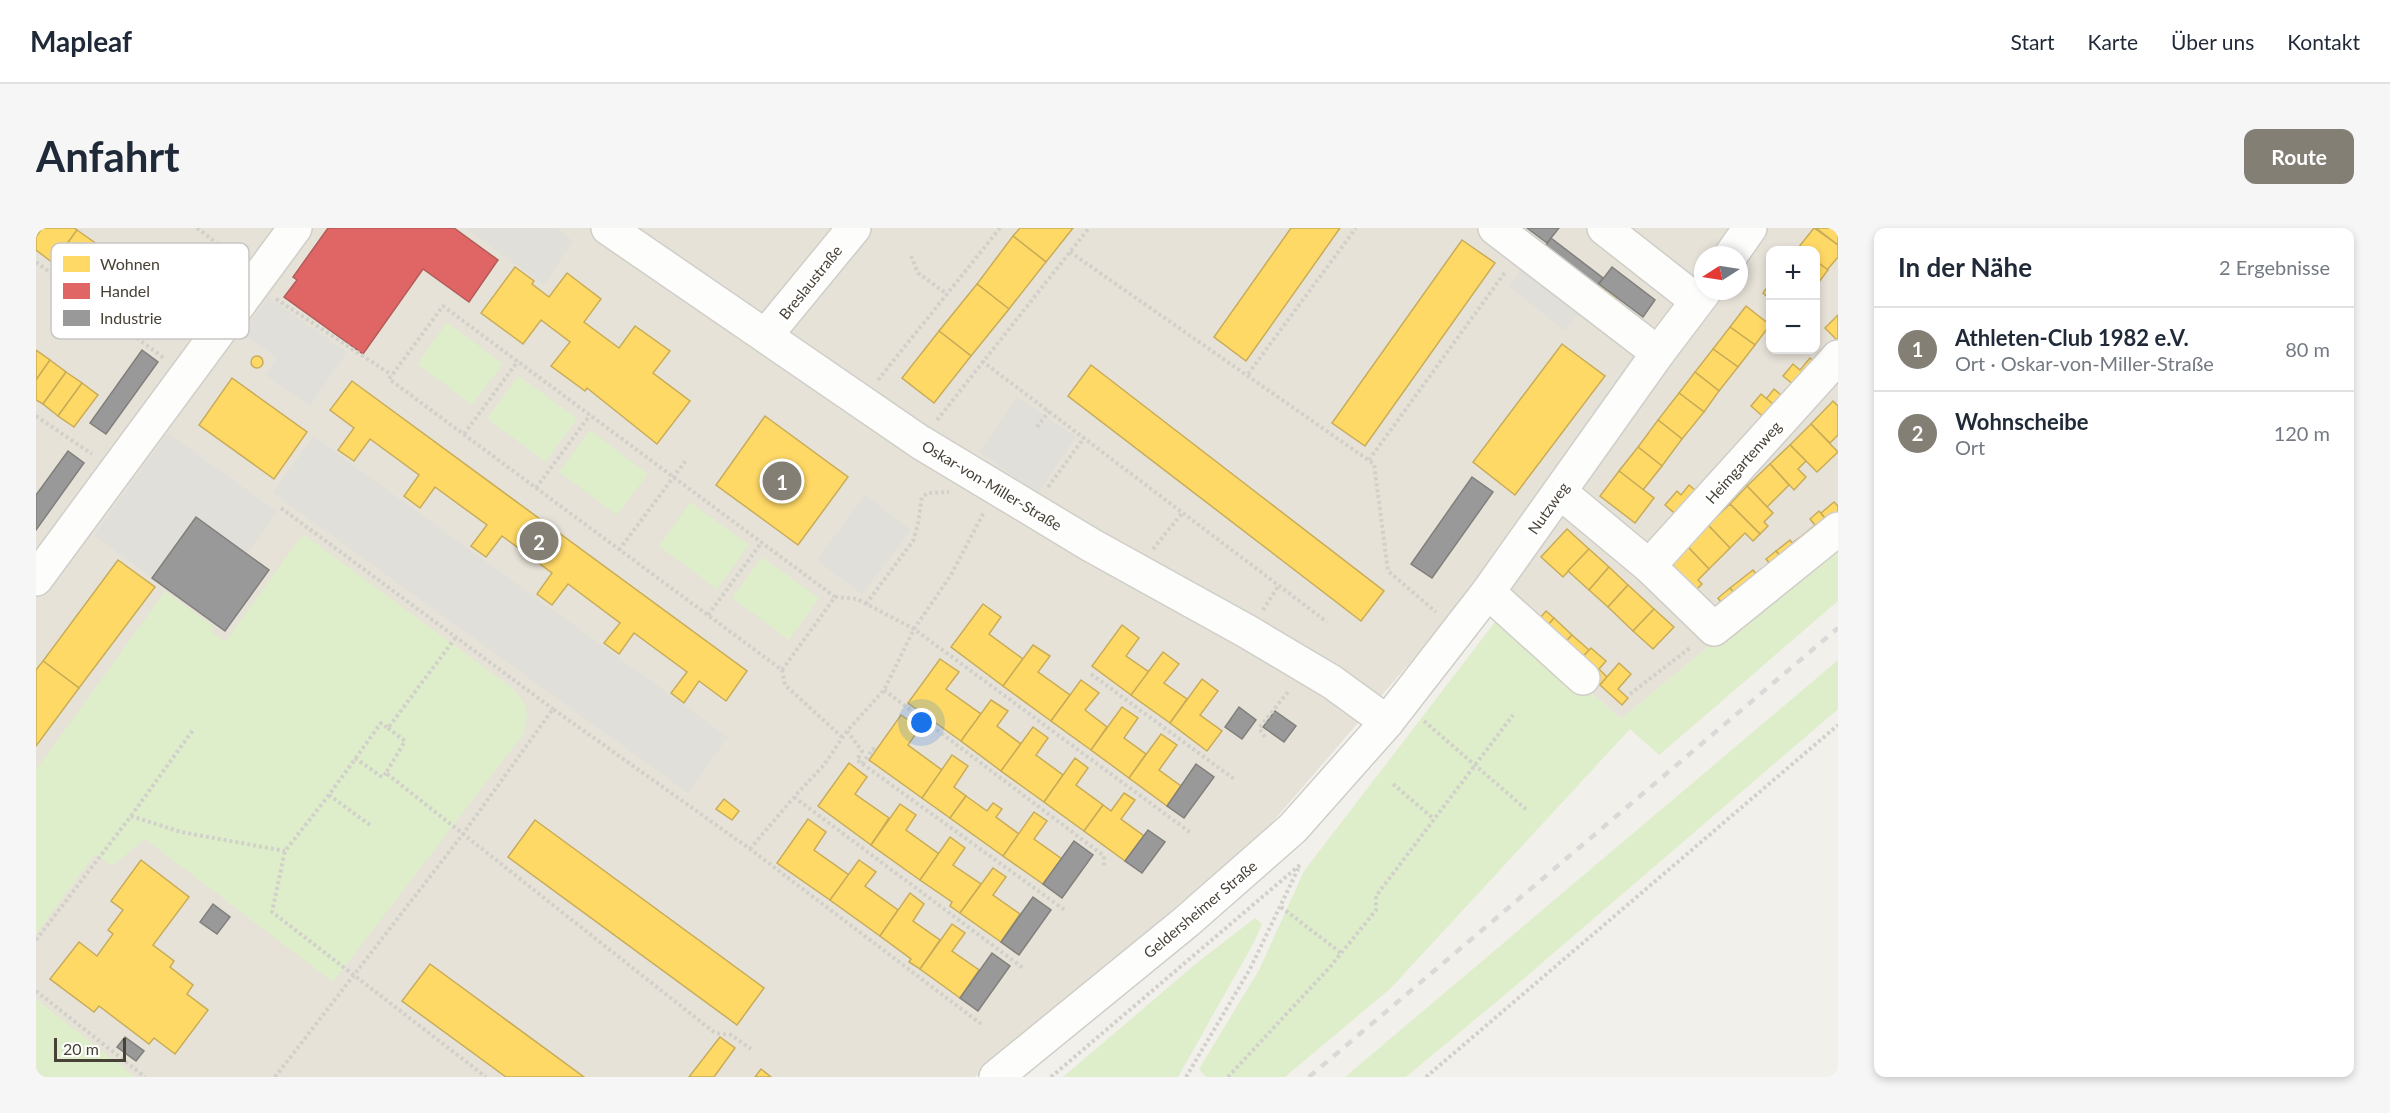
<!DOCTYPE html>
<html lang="de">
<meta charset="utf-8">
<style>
body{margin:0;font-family:Lato,sans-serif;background:#f6f6f7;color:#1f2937}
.controls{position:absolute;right:18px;top:18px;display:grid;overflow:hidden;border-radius:12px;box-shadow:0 3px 9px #0003}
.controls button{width:54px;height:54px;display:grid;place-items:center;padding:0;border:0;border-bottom:2px solid #e0e1e3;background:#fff;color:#1f2937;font:30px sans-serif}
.compass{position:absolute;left:1658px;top:18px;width:54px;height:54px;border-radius:50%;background:#fff;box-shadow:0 3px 9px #0003;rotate:258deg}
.scale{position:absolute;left:18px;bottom:15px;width:72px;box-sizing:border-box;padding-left:6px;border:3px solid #484236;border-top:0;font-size:16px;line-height:21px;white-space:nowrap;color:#484236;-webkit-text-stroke:4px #fff;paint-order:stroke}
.you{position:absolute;left:886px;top:495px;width:21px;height:21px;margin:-15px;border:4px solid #fff;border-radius:50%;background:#1a73e8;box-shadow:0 0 0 9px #1a73e833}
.badge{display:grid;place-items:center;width:39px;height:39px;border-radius:50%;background:#847f75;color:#fff;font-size:20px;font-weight:700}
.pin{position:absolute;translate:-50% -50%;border:3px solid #fff;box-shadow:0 2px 6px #0006}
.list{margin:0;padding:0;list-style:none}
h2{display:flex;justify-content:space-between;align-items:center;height:78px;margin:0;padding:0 24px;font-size:26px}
h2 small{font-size:20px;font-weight:400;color:#747a83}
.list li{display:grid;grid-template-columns:39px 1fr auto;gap:18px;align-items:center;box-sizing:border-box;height:84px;padding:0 24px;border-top:2px solid #e0e1e3}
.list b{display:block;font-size:22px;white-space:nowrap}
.list p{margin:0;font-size:20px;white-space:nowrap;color:#747a83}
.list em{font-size:20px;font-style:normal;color:#747a83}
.map{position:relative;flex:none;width:1802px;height:849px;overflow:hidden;border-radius:12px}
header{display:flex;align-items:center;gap:36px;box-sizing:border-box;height:84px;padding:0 30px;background:#fff;border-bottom:2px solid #e0e1e3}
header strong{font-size:28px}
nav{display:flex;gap:33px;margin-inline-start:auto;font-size:21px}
.intro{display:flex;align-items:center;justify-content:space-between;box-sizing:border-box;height:144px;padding:0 36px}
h1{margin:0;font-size:42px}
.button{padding:15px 27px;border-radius:12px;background:#847f75;color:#fff;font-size:21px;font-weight:700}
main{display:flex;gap:36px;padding:0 36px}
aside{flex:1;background:#fff;border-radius:12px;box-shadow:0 3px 9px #0003}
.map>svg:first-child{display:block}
.residential{fill:#e6e2d8;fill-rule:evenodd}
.green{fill:#deedca}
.parking{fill:#e1dfda}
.homes{fill:#ffd966;stroke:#c8ac58;stroke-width:1.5}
.shops{fill:#e06666;stroke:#b25b58;stroke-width:1.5}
.industry{fill:#999;stroke:#817f7b;stroke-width:1.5}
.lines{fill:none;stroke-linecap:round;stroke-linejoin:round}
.minor-casing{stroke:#d0cec8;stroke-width:36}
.path{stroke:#d2d0ca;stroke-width:4;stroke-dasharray:3 3;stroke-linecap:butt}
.minor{stroke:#fdfdfc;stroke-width:33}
.rail{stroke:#d9d9d8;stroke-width:4.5;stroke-dasharray:8 8;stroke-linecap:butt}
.labels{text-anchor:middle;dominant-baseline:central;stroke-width:6;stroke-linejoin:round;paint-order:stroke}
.street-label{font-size:15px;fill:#484236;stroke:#fff}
.key{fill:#fff;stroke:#c8c6c3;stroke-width:1.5}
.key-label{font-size:16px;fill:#484236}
</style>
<header>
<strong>Mapleaf</strong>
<nav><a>Start</a><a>Karte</a><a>Über uns</a><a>Kontakt</a></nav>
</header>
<div class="intro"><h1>Anfahrt</h1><a class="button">Route</a></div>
<main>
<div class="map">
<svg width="1802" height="849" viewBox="0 0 1802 849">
<rect width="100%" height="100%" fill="#f2f0eb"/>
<!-- residential -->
<path class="residential" d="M0,0H1802V311L1585,491L1466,385L1440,358L1228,604L939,849H0ZM1734,22H1780V122H1734ZM1667,27H1703V63H1667Z"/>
<!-- green -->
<g class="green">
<path d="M411,94L467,136L436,177L381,136Z"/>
<path d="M482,148L541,190L510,234L451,191Z"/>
<path d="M554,202L612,246L581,287L523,244Z"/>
<path d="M654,274L713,317L681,361L623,318Z"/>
<path d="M267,306L475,459C492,476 493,481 488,505L297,754L109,611L76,638L59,626L0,706V542L129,363L178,399L175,403L189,414Z"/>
<path d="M1802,311V373L1623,527L1594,501L1355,760L1249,849H1170L1163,841L1223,742L1268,643L1466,385L1585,491Z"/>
<path d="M726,329L783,370L753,412L696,370Z"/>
<path d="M1802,432V481L1477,760L1370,849H1309Z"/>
<path d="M1219,690L1226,696L1217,716L1142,849H1027L1162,734Z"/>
<path d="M0,771L99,849H0Z"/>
</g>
<!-- parking -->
<g class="parking">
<path d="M429,0H521L537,13L508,57Z"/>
<path d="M1490,36L1546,81L1529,103L1473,58Z"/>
<path d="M232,69L311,124L274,178L229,146L241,130L207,106Z"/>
<path d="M981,169L1040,209L1002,265L943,224Z"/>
<path d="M132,205L241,284L211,326L160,289L116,350L58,307Z"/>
<path d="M277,208L692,509L652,565L237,265Z"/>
<path d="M829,267L875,302L826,366L781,332Z"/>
</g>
<!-- homes -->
<g class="homes">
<path d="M6,0H38L41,2L17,35L0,22V9Z"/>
<path d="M984,0H1037L1010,34L977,8Z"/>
<path d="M1255,0H1304L1210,133L1178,109Z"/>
<path d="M1778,0L1802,17V29L1791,42L1780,33V22H1766L1762,20Z"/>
<path d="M1780,0H1802V17Z"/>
<path d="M41,2L65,19L41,52L17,35Z"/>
<path d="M977,8L1010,34L973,81L941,56Z"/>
<path d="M1426,12L1459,35L1329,218L1296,195Z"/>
<path d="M1780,33L1792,42L1780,58Z"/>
<path d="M479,39L498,53L496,56L513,69L531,45L565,71L548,94L583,120L599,98L634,123L617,145L654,173L621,216L551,160L549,163L515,138L534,114L505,92L487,116L445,85Z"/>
<path d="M1734,55V71L1727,65Z"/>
<path d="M941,56L973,81L935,128L903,103Z"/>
<path d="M1563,56L1581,69L1573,80L1555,66Z"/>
<path d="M1710,78L1734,97L1719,117L1694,99Z"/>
<path d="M1802,87V113L1789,100Z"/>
<path d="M1694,99L1719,117L1702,139L1677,121Z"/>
<path d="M903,103L935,128L898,175L866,150Z"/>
<path d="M1526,116L1569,148L1479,267L1437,234Z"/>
<path d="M1677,121L1702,139L1683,163L1659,144Z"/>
<path d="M0,122L14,132L0,152Z"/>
<circle cx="221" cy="134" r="6"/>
<path d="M1774,130L1784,139L1764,162L1747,148L1757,136L1764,142Z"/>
<path d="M14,132L30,144L7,176L0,172V152Z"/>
<path d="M1055,137L1348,363L1325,393L1032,168Z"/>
<path d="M30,144L46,155L22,188L7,176Z"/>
<path d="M1659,144L1683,163L1668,184L1643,165Z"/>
<path d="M196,150L271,204L238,251L163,197Z"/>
<path d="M316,153L711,443L690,473L663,453L648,475L635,465L651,444L598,405L583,426L568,415L584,395L532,356L516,377L501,366L516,345L466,308L450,329L435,318L451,297L399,259L384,280L368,268L383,247L334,211L318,233L302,222L318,200L294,182Z"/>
<path d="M46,155L62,167L38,199L22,188Z"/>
<path d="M1738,161L1751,172L1743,181L1730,171Z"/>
<path d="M1643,165L1668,184L1646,211L1622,192Z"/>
<path d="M1725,166L1743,181L1733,194L1715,178Z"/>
<path d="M1797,173L1802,178V207L1794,215L1775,196Z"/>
<path d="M729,188L812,249L762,317L680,257Z"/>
<path d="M1622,192L1646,211L1626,238L1602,219Z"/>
<path d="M1775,196L1802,224L1781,244L1754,217Z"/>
<path d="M1754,217L1770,233L1762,241L1770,249L1758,262L1734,236Z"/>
<path d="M1602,219L1626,238L1607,262L1583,243Z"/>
<path d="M1734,236L1753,257L1731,279L1711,258Z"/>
<path d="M1583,243L1618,270L1599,295L1564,268Z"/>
<path d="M1653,257L1665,267L1644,290L1629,277L1641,263L1645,267Z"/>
<path d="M1711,258L1737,285L1728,294L1732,298L1724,306L1694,276Z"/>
<path d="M1798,274L1802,278V294L1796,299L1785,285Z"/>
<path d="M1694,276L1724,306L1717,313L1709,305L1694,320L1672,297Z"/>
<path d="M1783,283L1796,299L1774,316L1767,307L1779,297L1774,291Z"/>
<path d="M1672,297L1694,320L1673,341L1651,318Z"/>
<path d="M1531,301L1553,321L1527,349L1505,329Z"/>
<path d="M1767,307L1774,316L1751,336L1740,323L1754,312L1756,315Z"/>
<path d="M1651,318L1673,341L1662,352L1666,356L1656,366L1630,339Z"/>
<path d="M1553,321L1573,339L1553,362L1532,343Z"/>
<path d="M1740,323L1751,336L1741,344L1730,331Z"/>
<path d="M82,332L119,359L43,460L7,433Z"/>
<path d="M1573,339L1592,357L1572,379L1553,362Z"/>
<path d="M1717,342L1728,356L1706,375L1694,360Z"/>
<path d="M1592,357L1618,381L1597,403L1572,379Z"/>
<path d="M1694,360L1706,375L1693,385L1682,370Z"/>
<path d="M947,376L965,389L953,406L987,431L967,458L915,419Z"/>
<path d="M1618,381L1638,399L1617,421L1597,403Z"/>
<path d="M1510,383L1518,390L1506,404L1498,397Z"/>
<path d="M1518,390L1536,407L1524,420L1506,404Z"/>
<path d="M1086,397L1103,410L1090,428L1113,444L1095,467L1056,438Z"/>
<path d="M1536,407L1553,422L1540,436L1524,420Z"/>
<path d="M997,417L1014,428L1002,444L1034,467L1015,493L967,458Z"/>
<path d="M1555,420L1570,433L1563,441L1571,449L1564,457L1540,436Z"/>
<path d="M1127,424L1143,436L1128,455L1151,471L1134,495L1095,467Z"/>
<path d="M904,431L923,444L910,461L945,486L925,513L872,475Z"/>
<path d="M7,433L43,460L0,518V442Z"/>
<path d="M1583,435L1595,446L1582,461L1592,470L1586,477L1564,457Z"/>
<path d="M1166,451L1182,463L1164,487L1186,503L1171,523L1134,495Z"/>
<path d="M1045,452L1063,465L1049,482L1071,499L1055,522L1015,493Z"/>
<path d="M955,472L972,483L961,498L985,516L965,543L925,513Z"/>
<path d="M1086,479L1102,490L1088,510L1110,526L1093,550L1055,522Z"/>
<path d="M865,487L884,500L872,517L906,542L886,570L833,532Z"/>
<path d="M997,499L1012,510L1000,527L1027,547L1008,574L965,543Z"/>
<path d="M1125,506L1141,517L1123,542L1145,558L1131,578L1093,550Z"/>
<path d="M916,527L932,538L918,559L930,568L914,590L886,570Z"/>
<path d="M1039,530L1052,540L1040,557L1067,577L1048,603L1008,574Z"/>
<path d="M813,535L831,549L819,566L853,590L835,617L782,578Z"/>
<path d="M1088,565L1099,572L1085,591L1108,608L1089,633L1048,603L1067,577L1075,583Z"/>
<path d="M930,568L951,583L957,575L966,581L960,589L983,606L967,628L914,590Z"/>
<path d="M688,571L703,583L696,592L680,581Z"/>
<path d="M864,576L880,587L870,602L903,626L884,652L835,617Z"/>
<path d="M998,584L1011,593L998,611L1026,631L1007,656L967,628Z"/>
<path d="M772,591L790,604L778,622L813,647L794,672L741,635Z"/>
<path d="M499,592L728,760L701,797L472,629Z"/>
<path d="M914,609L929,620L917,637L945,656L924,685L914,678L916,674L884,652Z"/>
<path d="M105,632L153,669L117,717L138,733L134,739L157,757L151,766L172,782L139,826L118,810L113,816L63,778L58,784L14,751L43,714L61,728L77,706L72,702L87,682L75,673Z"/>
<path d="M823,632L840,644L829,658L862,682L844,708L794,672Z"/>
<path d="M957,640L970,649L957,667L984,686L965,714L924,685Z"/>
<path d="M874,665L888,676L877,693L904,712L884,741L873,734L875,731L844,708Z"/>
<path d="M916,696L929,705L916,723L943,742L924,770L884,741Z"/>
<path d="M394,736L548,849H470L366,773Z"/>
<path d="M684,809L699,820L678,849H653Z"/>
<path d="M725,841L735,849H719Z"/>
</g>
<!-- shops -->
<path class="shops" d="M292,0H418L462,32L433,74L387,41L327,126L248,69L261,52L257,49Z"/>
<!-- industry -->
<g class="industry">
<path d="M1491,0H1523L1511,15Z"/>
<path d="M1515,10L1567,50L1555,66L1503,27Z"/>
<path d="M1576,39L1619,72L1607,89L1563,56Z"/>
<path d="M106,122L122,134L70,206L54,195Z"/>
<path d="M32,223L48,235L0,302V267Z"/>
<path d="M1436,249L1457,264L1396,350L1375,336Z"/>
<path d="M160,289L233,342L189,403L116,350Z"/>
<path d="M1203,479L1220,492L1206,511L1189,499Z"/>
<path d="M1239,483L1260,498L1248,514L1227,499Z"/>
<path d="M1160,536L1178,549L1148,590L1131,578Z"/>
<path d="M1112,602L1129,614L1106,645L1089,633Z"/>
<path d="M1038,613L1057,627L1026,670L1007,656Z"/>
<path d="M997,669L1015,682L983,727L965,714Z"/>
<path d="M177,676L194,689L181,706L164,694Z"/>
<path d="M956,725L974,738L942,783L924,770Z"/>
<path d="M89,809L108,823L100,833L81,819Z"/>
</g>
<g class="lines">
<!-- minor casing -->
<g class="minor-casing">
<g id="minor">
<path d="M572,0L884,214L1055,317L1212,404L1296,454L1351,494"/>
<path d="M1459,0L1622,125"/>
<path d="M1568,0L1661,73"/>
<path d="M1695,27L1714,0"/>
<path d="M730,107L818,0"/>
<path d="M1524,264L1613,338L1678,401L1802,301"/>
<path d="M1613,338L1802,129"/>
<path d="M0,351L259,0"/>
<path d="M1452,364L1547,450"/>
<path d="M960,849L1150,694L1257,600L1351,494L1452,364L1622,125L1669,63"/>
</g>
</g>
<!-- path -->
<g class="path">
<path d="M161,0L203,32"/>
<path d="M1034,24L1338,236L1352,343L1400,384"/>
<path d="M875,28L882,45L911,66"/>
<path d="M0,34L129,131"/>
<path d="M240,71L356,147"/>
<path d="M946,133L1291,394"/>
<path d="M1212,146L1320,0"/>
<path d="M842,152L964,0"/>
<path d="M0,188L56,226"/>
<path d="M901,192L1053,0"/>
<path d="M1001,199L1013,183"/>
<path d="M428,206L482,133"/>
<path d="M1333,232L1470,43"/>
<path d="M1012,259L1048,210"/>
<path d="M500,260L554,187"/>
<path d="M245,280L517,481"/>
<path d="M1117,321L1147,284"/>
<path d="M583,322L651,231"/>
<path d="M799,369L821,371L878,401L1155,605"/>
<path d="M830,376L877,313L882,296L886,269L892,265L913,264"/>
<path d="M1227,382L1243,357"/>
<path d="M672,387L726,314"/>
<path d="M746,442L799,369L407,78L353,151L746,442L749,457L806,509"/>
<path d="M1055,446L1198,551"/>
<path d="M848,462L1068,628V639"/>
<path d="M1594,466L1655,419"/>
<path d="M1388,493L1492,583"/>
<path d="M352,500L369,513L350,545L679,805L695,807L715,821"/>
<path d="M811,503L826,523L821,532L1030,683"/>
<path d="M1229,509L1223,500L1252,464"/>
<path d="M319,530L346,549L350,545"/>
<path d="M826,536L837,521L839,523"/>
<path d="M1357,556L1398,591"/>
<path d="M293,567L249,623L236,684L450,849"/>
<path d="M758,569L987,740"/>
<path d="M95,588L157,502"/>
<path d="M334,597L293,567L345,495L352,500L420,409"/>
<path d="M714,621L758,569L788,537L811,503L848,462L878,401L915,347L948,284"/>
<path d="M1245,679L1305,725"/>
<path d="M0,712L95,588L145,604L249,623"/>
<path d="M0,763L109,849"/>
<path d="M239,849L427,606L517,481L714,621L945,796"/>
<path d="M1015,849L1265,636"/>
<path d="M1150,849L1214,741L1263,639"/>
<path d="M1192,849L1294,739L1340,682V668L1477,487"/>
<path d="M1390,849L1802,497"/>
</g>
<!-- minor -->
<use href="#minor" class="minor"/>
<!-- rail -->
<path class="rail" d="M1273,849L1802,400"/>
</g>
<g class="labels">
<!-- street labels -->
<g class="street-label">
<text transform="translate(774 54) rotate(-51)">Breslaustraße</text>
<text transform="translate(1707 234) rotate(-48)">Heimgartenweg</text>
<text transform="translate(956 257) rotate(31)">Oskar-von-Miller-Straße</text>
<text transform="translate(1512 280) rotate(-55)">Nutzweg</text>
<text transform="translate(1164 681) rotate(-40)">Geldersheimer Straße</text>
</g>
</g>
<!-- legend -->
<rect x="15" y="15" width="198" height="96" rx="9" class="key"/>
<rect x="27" y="28" width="27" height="16" fill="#ffd966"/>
<rect x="27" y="55" width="27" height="16" fill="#e06666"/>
<rect x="27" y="82" width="27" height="16" fill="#999"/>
<g class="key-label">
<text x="64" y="42">Wohnen</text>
<text x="64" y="69">Handel</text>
<text x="64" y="96">Industrie</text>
</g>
</svg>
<div class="controls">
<button>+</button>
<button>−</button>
</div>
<svg class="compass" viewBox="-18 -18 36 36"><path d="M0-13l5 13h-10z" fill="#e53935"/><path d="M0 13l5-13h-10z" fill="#747a83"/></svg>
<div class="scale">20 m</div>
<div class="you"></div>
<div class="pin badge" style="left:746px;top:253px">1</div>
<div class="pin badge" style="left:503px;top:313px">2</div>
</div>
<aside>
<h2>In der Nähe<small>2 Ergebnisse</small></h2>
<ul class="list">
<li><span class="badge">1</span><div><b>Athleten-Club 1982 e.V.</b><p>Ort · Oskar-von-Miller-Straße</p></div><em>80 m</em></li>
<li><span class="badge">2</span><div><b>Wohnscheibe</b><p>Ort</p></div><em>120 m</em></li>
</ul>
</aside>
</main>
